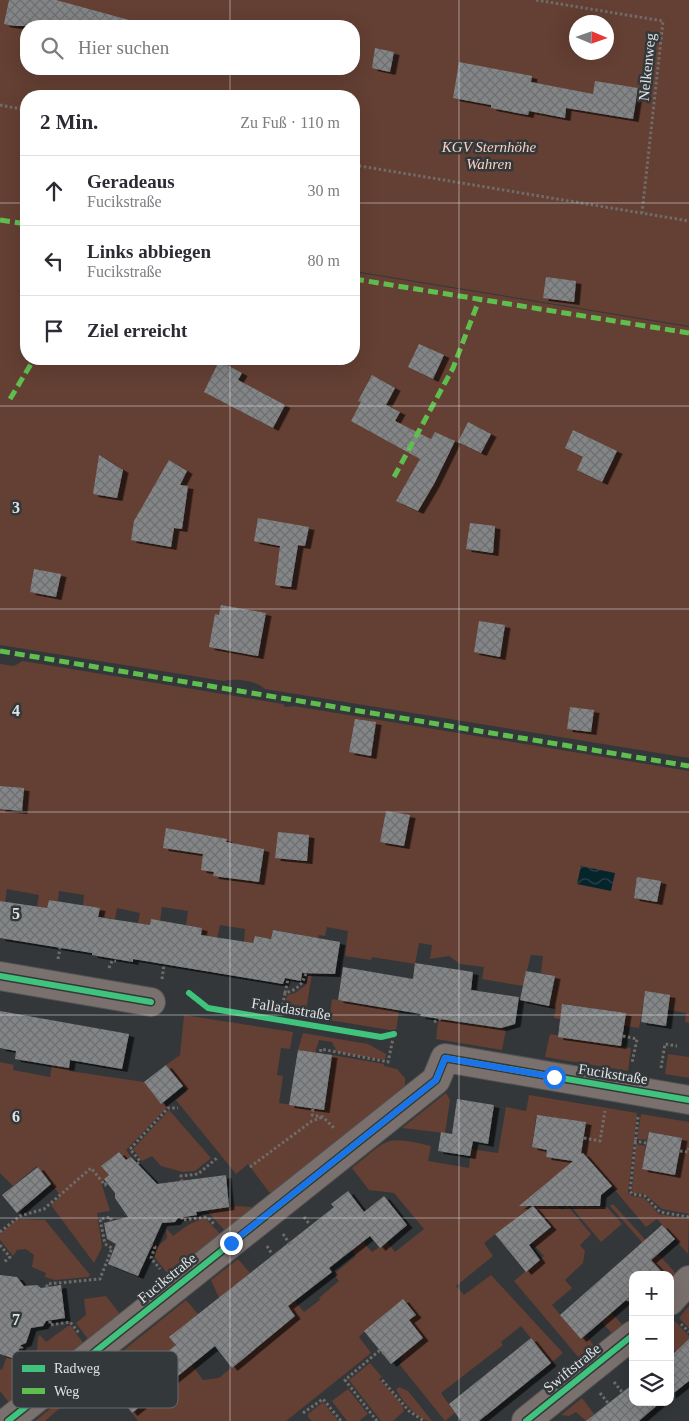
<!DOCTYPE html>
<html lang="de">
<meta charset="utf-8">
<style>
body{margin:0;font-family:"Times New Roman",serif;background:#f2f2f3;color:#2b2b33}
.controls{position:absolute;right:15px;bottom:15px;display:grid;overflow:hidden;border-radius:10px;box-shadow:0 5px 20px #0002}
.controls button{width:45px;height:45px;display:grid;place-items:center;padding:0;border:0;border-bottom:1px solid #e1e1e2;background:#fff;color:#2b2b33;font:25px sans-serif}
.compass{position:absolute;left:569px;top:15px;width:45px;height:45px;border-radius:50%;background:#fff;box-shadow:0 5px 20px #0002;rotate:92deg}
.stop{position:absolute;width:15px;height:15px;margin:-11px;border:4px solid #1a73e8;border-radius:50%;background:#fff}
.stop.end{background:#1a73e8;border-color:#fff;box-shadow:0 1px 5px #0008}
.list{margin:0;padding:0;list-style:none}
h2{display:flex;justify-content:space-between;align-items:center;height:65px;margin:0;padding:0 20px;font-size:21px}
h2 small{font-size:16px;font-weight:400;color:#7c7c81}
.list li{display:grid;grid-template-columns:32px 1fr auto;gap:15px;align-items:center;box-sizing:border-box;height:70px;padding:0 20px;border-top:1px solid #e1e1e2}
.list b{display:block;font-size:19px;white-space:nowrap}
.list p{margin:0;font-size:16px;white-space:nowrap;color:#7c7c81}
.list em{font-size:16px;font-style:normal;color:#7c7c81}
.icon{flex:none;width:28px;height:28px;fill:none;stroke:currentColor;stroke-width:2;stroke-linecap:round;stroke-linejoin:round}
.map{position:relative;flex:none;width:689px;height:1421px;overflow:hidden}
.search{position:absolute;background:#fff;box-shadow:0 5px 20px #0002;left:20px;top:20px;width:340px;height:55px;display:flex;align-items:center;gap:12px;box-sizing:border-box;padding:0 18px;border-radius:20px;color:#7c7c81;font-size:19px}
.panel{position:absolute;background:#fff;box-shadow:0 5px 20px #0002;left:20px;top:90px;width:340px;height:275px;border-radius:20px}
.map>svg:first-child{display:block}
.green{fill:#643f33;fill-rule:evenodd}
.water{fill:url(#water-waves)}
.building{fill:url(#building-cross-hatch);filter:url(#shadow)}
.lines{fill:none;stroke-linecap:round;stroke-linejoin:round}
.minor-casing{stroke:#505354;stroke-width:30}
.path{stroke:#706c69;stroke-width:3;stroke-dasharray:2.5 2.5;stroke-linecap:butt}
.minor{stroke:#7a706d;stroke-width:28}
.quiet{stroke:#5fbe4e;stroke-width:5;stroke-dasharray:10 5;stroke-linecap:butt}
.cycleway-casing{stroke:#33383a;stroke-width:9}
.cycleway{stroke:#40c37c;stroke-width:6}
.route{stroke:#1a73e8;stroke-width:6}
.grid{fill:none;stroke:#e0e3e5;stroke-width:1;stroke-opacity:0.55}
.labels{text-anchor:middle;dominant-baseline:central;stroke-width:5;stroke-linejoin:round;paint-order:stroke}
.street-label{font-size:15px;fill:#e0e3e5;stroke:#33383a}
.park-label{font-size:15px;font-style:italic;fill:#fbd0c2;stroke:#33383a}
.key{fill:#33383a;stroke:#676b6d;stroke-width:1}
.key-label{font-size:14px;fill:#e0e3e5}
.grid-label{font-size:16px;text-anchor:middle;font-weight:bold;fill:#e0e3e5;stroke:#33383a;stroke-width:5;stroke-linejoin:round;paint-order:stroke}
</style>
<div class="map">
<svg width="689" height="1421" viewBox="0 0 689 1421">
<defs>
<pattern id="water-waves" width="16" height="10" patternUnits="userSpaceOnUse" patternTransform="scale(1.25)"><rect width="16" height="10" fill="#06242c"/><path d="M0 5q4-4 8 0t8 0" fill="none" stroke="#2a444a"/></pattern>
<pattern id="building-cross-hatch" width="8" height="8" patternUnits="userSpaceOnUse" patternTransform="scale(1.25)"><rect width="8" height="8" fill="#838587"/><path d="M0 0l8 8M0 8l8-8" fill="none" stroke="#6d6e70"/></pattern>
<filter id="shadow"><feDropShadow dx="5.5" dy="3" stdDeviation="0" flood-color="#0009"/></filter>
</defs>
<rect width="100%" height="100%" fill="#343739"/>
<!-- green -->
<g class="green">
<path d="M0,0H689V326L354,271V96H26V359H354V272L689,327V758L265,689C256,680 235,678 224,681L0,645ZM576,22H606V52H576ZM26,26H354V69H26Z"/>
<path d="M23,661L283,704L285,707L294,706L336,713L689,771V1023L685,1022L686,1013L668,1010L645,992L639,1028L624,1026L626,1013L563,1004L560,1019L554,1018L556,1007L549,1006L555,976L541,973L543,956L531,955L523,986L482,979L484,967L460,964L449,956L430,959L432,945L419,943L415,964L372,957L371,960L345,956L348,931L327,927L325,936L319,935L318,941L297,934L273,930L271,939L255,936L253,943L244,942L245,929L220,925L217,938L201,935L202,928L186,925L188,911L162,907L160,921L151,919L150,925L138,923L140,913L117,908L115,919L98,917L83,906L84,895L59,891L58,901L49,900L47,908L37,907L39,895L7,889L5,902L0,901V664L14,666ZM223,861L262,866L259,882L213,876L215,863Z"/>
<path d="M309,973L312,974L306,1010L285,1007L287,995L295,993L306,985Z"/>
<path d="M332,999L399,1010L396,1031L329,1020Z"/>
<path d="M184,1015L293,1032L290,1049L281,1048L277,1075L283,1076L279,1103L324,1110L332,1055L384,1064V1066L397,1069L405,1078V1090L274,1194L269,1192L248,1164L236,1174L176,1100L187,1091L166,1065L180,1055Z"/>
<path d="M443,1019L506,1029L502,1050L436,1039L438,1022Z"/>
<path d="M303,1033L368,1044L386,1054L385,1060L337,1052L332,1042L319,1040L315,1053L298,1050Z"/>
<path d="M550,1034L631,1048L628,1071L545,1057Z"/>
<path d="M668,1054L689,1057V1078L665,1074Z"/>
<path d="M0,1062L14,1065L13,1070L50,1077L52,1065L69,1068V1071L144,1082L161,1103L163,1102L167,1107L126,1150L131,1157L126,1160L119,1152L102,1165L109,1175L101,1182L110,1211L97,1213L102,1247L94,1263L51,1205L61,1196L37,1166L13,1186L0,1173Z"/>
<path d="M446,1093L450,1100L445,1133L402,1128Z"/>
<path d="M529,1095L637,1113L628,1193L632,1196L644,1198L659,1214L689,1219L688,1254L657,1219L646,1227L598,1170L556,1205L562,1210L567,1205L591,1234L580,1245L585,1251L583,1263L565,1280L572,1288L552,1305L581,1339L586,1336L600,1353L585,1365L514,1281L544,1256L532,1243L551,1227L542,1217L503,1228L484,1243L493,1256L456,1286L464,1295L491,1275L563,1353L551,1363L521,1326L501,1342L503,1345L441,1393L455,1413L445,1421L400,1365L402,1355L423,1339L410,1322L373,1324L359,1337L371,1353L286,1421H138L132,1413L161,1390L138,1361L109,1384L98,1371L186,1300L198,1314L170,1337L176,1345L169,1351L185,1371L192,1365L203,1380L219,1378L261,1343L280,1312L295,1301L304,1312L320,1300L319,1298L339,1281L334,1274L356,1256L350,1247L360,1239L372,1252L387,1242L395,1252L424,1229L394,1193L369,1190L352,1168C390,1138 383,1135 431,1146L428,1161L469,1168L471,1149L498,1153L506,1107L526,1111ZM536,1117L586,1122L580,1162L546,1157L547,1150L532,1147Z"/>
<path d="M169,1110L211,1158L195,1171L183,1172L161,1166L152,1156L142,1161L133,1149Z"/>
<path d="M641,1114L689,1122V1214L662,1209L645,1194L633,1193L632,1190L636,1144L646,1146L642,1169L675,1175L682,1138L649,1132L647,1140L637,1139Z"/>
<path d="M582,1195V1206L607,1207L622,1224L601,1242L568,1203Z"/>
<path d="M613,1204L680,1278L670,1289V1275H656L659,1269L639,1245L642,1242L610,1206Z"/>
<path d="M238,1206L251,1207L255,1213L228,1234L207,1211Z"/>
<path d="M22,1219L45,1220L90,1275L88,1277L55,1280L45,1277L46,1273L32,1267L34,1255L26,1249L17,1250L13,1256L0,1240V1234L16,1220Z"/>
<path d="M201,1219H206L224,1238L172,1279L155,1258L156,1248L167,1238L166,1228L173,1236L188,1225Z"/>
<path d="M238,1259L250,1273L219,1298L211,1280Z"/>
<path d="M106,1296L123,1318L91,1343L76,1323L86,1315L84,1299Z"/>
<path d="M689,1306V1328L679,1318Z"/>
<path d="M611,1312L628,1331L617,1339L601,1321Z"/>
<path d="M675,1321L689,1336V1339L676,1352L670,1345V1326Z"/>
<path d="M68,1326H71L86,1347L39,1385L23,1365L21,1361L24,1355H29L37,1350L38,1337L40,1335L46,1342Z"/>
<path d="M7,1356L15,1359L13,1366L20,1369L35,1388L10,1404L0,1391V1369L2,1370Z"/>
<path d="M370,1363L382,1377L379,1379L402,1405L404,1411L393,1421H381L349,1380Z"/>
<path d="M399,1387L408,1391L432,1421C417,1421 404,1402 396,1390Z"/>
<path d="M348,1389L368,1414L359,1421H347L332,1401Z"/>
<path d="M582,1398L594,1414L586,1421L576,1412L569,1416L561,1415Z"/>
<path d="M323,1402L338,1421H312L308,1417V1414Z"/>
<path d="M56,1404L60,1408L45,1421H35Z"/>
</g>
<!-- water -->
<path class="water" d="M581,866L615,873L611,891L577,884Z"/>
<!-- building -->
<g class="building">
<path d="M9,0H56L129,20L128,26H15L4,24Z"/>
<path d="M375,48L394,52L390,72L372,68Z"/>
<path d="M459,62L532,76L531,82L593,94L595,81L638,88L633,119L566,108L565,118L529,111L528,115L491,108V105L453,98Z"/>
<path d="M546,277L576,281L574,302L543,298Z"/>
<path d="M419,344L444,355L433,379L408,367Z"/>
<path d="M219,361L242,373L238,380L285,405L273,428L204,392Z"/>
<path d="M372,375L395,388L386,405L400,412L395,421L431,439L435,432L455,441L434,484L418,511L396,501L420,459L351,421L361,402L358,401Z"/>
<path d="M468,422L491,434L481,453L458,442Z"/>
<path d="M573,430L617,451L602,482L577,470L583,457L565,448Z"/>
<path d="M99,455L123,470L117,498L93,494Z"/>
<path d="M169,460L187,471L180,485L188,486L182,529L174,528L171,547L131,540L134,521Z"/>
<path d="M258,518L309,527L305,546L298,545L291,587L275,585L280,546L254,541Z"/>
<path d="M470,523L495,526L493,553L466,549Z"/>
<path d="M34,569L61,574L56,597L30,592Z"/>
<path d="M221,605L266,613L258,656L209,647L215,614L219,615Z"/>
<path d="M479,621L505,625L500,657L474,652Z"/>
<path d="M570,707L594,710L591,732L567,729Z"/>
<path d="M355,719L376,722L371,756L349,752Z"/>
<path d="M0,786L24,788L22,811L0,809Z"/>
<path d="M386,811L410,815L404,846L380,842Z"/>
<path d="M166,828L227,839L226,842L264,849L259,882L213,876L214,872L201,870L203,854L163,848Z"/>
<path d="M278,832L309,835L307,861L275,858Z"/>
<path d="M637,877L661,881L657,902L634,898Z"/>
<path d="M49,900L100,908L98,917L150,925L151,919L202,928L201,935L253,943L255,936L271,939L273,930L340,942L335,974L302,973L301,981L285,978L283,984L133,959V962L92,955V953L0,938V901L47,908Z"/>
<path d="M415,963L473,972L471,990L519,997L515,1024L501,1028L420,1016L421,1014L338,1000L343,967L413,979Z"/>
<path d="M526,971L555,976L549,1006L520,1000Z"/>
<path d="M645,991L670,995L666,1026L641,1022Z"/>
<path d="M562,1004L626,1013L621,1046L558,1037Z"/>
<path d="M0,1011L129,1034L122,1069L70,1060L69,1068L15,1059L16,1051L0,1048Z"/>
<path d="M298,1050L332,1055L324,1110L289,1105Z"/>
<path d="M166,1065L183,1086L161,1104L144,1082Z"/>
<path d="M457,1099L494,1105L488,1144L473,1141L470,1156L438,1151L441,1132L452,1134Z"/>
<path d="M537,1115L586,1122L581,1154L583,1153L612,1186L601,1195L600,1206H533L551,1227L529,1245L540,1260L526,1272L495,1234L533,1206H519L573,1161L546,1157L547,1150L532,1147Z"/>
<path d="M649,1132L682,1138L675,1175L642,1169Z"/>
<path d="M119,1152L126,1160L131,1157L157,1184L226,1175L229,1207L196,1212L197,1215L178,1218L175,1222L162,1223L138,1276L108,1264L116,1244L107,1239L104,1223L128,1217L115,1198V1193L104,1179L109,1175L101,1166Z"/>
<path d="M38,1167L51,1184L17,1213L2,1195Z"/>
<path d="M348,1191L364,1212L384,1196L407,1225L380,1248L370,1236L329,1268L332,1272L288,1306L295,1316L232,1368L215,1346L132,1413L109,1384L138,1361L145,1369L176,1345L169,1337L334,1207L331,1204Z"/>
<path d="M662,1225L675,1239L651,1260L665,1275H633V1294L581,1339L560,1315Z"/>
<path d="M0,1275L17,1277L24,1286L37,1285L41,1288L61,1285L65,1318L46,1321L43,1326L31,1328L26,1343L21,1345L15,1359L0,1354Z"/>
<path d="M403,1299L416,1315L409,1320L423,1338L391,1364L364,1331Z"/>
<path d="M531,1338L551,1363L479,1421H461L449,1404Z"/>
<path d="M689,1339V1381L670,1396V1357Z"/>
<path d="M633,1384V1402H661L639,1421H586Z"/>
</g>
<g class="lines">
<!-- minor casing -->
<g class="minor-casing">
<g id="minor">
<path d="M0,976L151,1002"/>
<path d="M670,1301L689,1280"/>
<path d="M8,1421L436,1080L445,1058L689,1100"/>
<path d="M526,1421L633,1335"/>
</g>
</g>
<!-- path -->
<g class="path">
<path d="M536,0L663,21L642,213"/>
<path d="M0,105L26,110"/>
<path d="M354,165L689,221"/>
<path d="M58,959L60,948"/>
<path d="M109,968L112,961H116"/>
<path d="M162,979L164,965"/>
<path d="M189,993L208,1008L381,1037L394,1034L388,1062L321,1049L320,1054"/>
<path d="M285,993L288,979"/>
<path d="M280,1020L285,993C297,990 303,984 306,973"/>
<path d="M434,1022L440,1019L441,1016"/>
<path d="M623,1036L637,1039L632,1063"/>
<path d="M661,1068L665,1044L677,1046"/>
<path d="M313,1109L312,1115L323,1117L334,1128"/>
<path d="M638,1117L630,1191L632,1194L645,1196L660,1212L689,1217"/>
<path d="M584,1138L600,1141L605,1111"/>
<path d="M634,1141L647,1143"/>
<path d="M680,1151L688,1152L689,1148"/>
<path d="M137,1164L140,1161L130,1149L168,1108H178"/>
<path d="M250,1167L312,1121L323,1117"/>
<path d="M182,1182L181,1176L198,1174L217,1158"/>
<path d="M182,1217V1220L207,1217L215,1225"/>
<path d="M304,1217L310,1225"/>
<path d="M0,1232L20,1216L44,1209L91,1168L105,1185L107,1182"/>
<path d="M283,1234L291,1246"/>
<path d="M0,1245L10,1257L3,1263"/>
<path d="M150,1245L155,1247L151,1258L160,1269"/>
<path d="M267,1246L272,1254"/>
<path d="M47,1287V1284L100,1279L112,1248L105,1244L100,1219L111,1217V1221"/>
<path d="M627,1299L633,1305"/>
<path d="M50,1321V1325L70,1322L79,1333"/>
<path d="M681,1324L689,1332"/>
<path d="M20,1347L22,1348L18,1363L26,1373"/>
<path d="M384,1380L383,1381L409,1411L424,1421"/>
<path d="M614,1382L622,1392"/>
<path d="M600,1393L608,1403"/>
<path d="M303,1413L323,1399L341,1421"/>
<path d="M377,1421L345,1380L379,1351L386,1354"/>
</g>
<!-- minor -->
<use href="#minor" class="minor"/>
<!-- quiet -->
<g class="quiet">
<path d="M0,220L26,224"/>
<path d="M354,279L689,333"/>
<path d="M10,399L34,359"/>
<path d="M394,477L453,368L479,300"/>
<path d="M0,651L689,766"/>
</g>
<!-- cycleway casing -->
<g class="cycleway-casing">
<g id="cycleway">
<path d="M0,976L151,1002"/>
<path d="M189,993L208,1008L381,1037L394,1034"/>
<path d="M8,1421L436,1080L445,1058L689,1100"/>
<path d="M526,1421L633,1335"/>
</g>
</g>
<!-- cycleway -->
<use href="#cycleway" class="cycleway"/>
</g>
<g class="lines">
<!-- route -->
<path class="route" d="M231,1243L436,1080L445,1058L554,1077"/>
</g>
<!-- grid -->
<path class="grid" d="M230,0V26M459,0V1421M230,69V96M0,203H26M354,203H689M230,359V1421M0,406H689M0,609H689M0,812H689M0,1015H689M0,1218H689"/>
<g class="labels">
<!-- street labels -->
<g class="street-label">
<text transform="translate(647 67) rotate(-84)">Nelkenweg</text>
<text transform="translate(291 1009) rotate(9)">Falladastraße</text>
<text transform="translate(613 1074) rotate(9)">Fucikstraße</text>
<text transform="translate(167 1278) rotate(-39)">Fucikstraße</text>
<text transform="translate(572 1368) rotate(-39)">Swiftstraße</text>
</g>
<!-- park labels -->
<g class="park-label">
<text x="489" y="147">KGV Sternhöhe<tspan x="489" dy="17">Wahren</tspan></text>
</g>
</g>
<!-- legend -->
<rect x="12" y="1351" width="166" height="57" rx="8" class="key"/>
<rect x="22" y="1365" width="23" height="7" fill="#40c37c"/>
<rect x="22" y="1388" width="23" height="6" fill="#5fbe4e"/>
<g class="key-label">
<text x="54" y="1373">Radweg</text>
<text x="54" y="1396">Weg</text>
</g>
<g class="grid-label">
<text x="16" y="513">3</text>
<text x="16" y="716">4</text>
<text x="16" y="919">5</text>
<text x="16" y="1122">6</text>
<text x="16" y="1325">7</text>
</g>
</svg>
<div class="controls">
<button>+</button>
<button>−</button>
<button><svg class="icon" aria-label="layers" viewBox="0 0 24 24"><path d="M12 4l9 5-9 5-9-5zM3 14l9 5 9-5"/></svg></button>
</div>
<svg class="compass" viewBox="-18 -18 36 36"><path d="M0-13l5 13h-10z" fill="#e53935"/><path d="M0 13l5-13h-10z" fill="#7c7c81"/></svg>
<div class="stop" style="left:554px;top:1077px"></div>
<div class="stop end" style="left:231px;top:1243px"></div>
<div class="search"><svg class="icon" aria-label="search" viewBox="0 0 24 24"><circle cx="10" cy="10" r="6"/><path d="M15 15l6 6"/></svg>Hier suchen</div>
<section class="panel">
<h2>2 Min.<small>Zu Fuß · 110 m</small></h2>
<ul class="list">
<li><svg class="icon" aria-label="ahead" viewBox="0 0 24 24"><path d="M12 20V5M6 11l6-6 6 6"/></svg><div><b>Geradeaus</b><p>Fucikstraße</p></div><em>30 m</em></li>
<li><svg class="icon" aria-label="left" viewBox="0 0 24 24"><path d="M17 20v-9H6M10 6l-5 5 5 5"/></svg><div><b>Links abbiegen</b><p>Fucikstraße</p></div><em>80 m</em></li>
<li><svg class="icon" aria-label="arrive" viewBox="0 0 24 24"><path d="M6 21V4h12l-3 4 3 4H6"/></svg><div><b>Ziel erreicht</b></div></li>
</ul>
</section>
</div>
